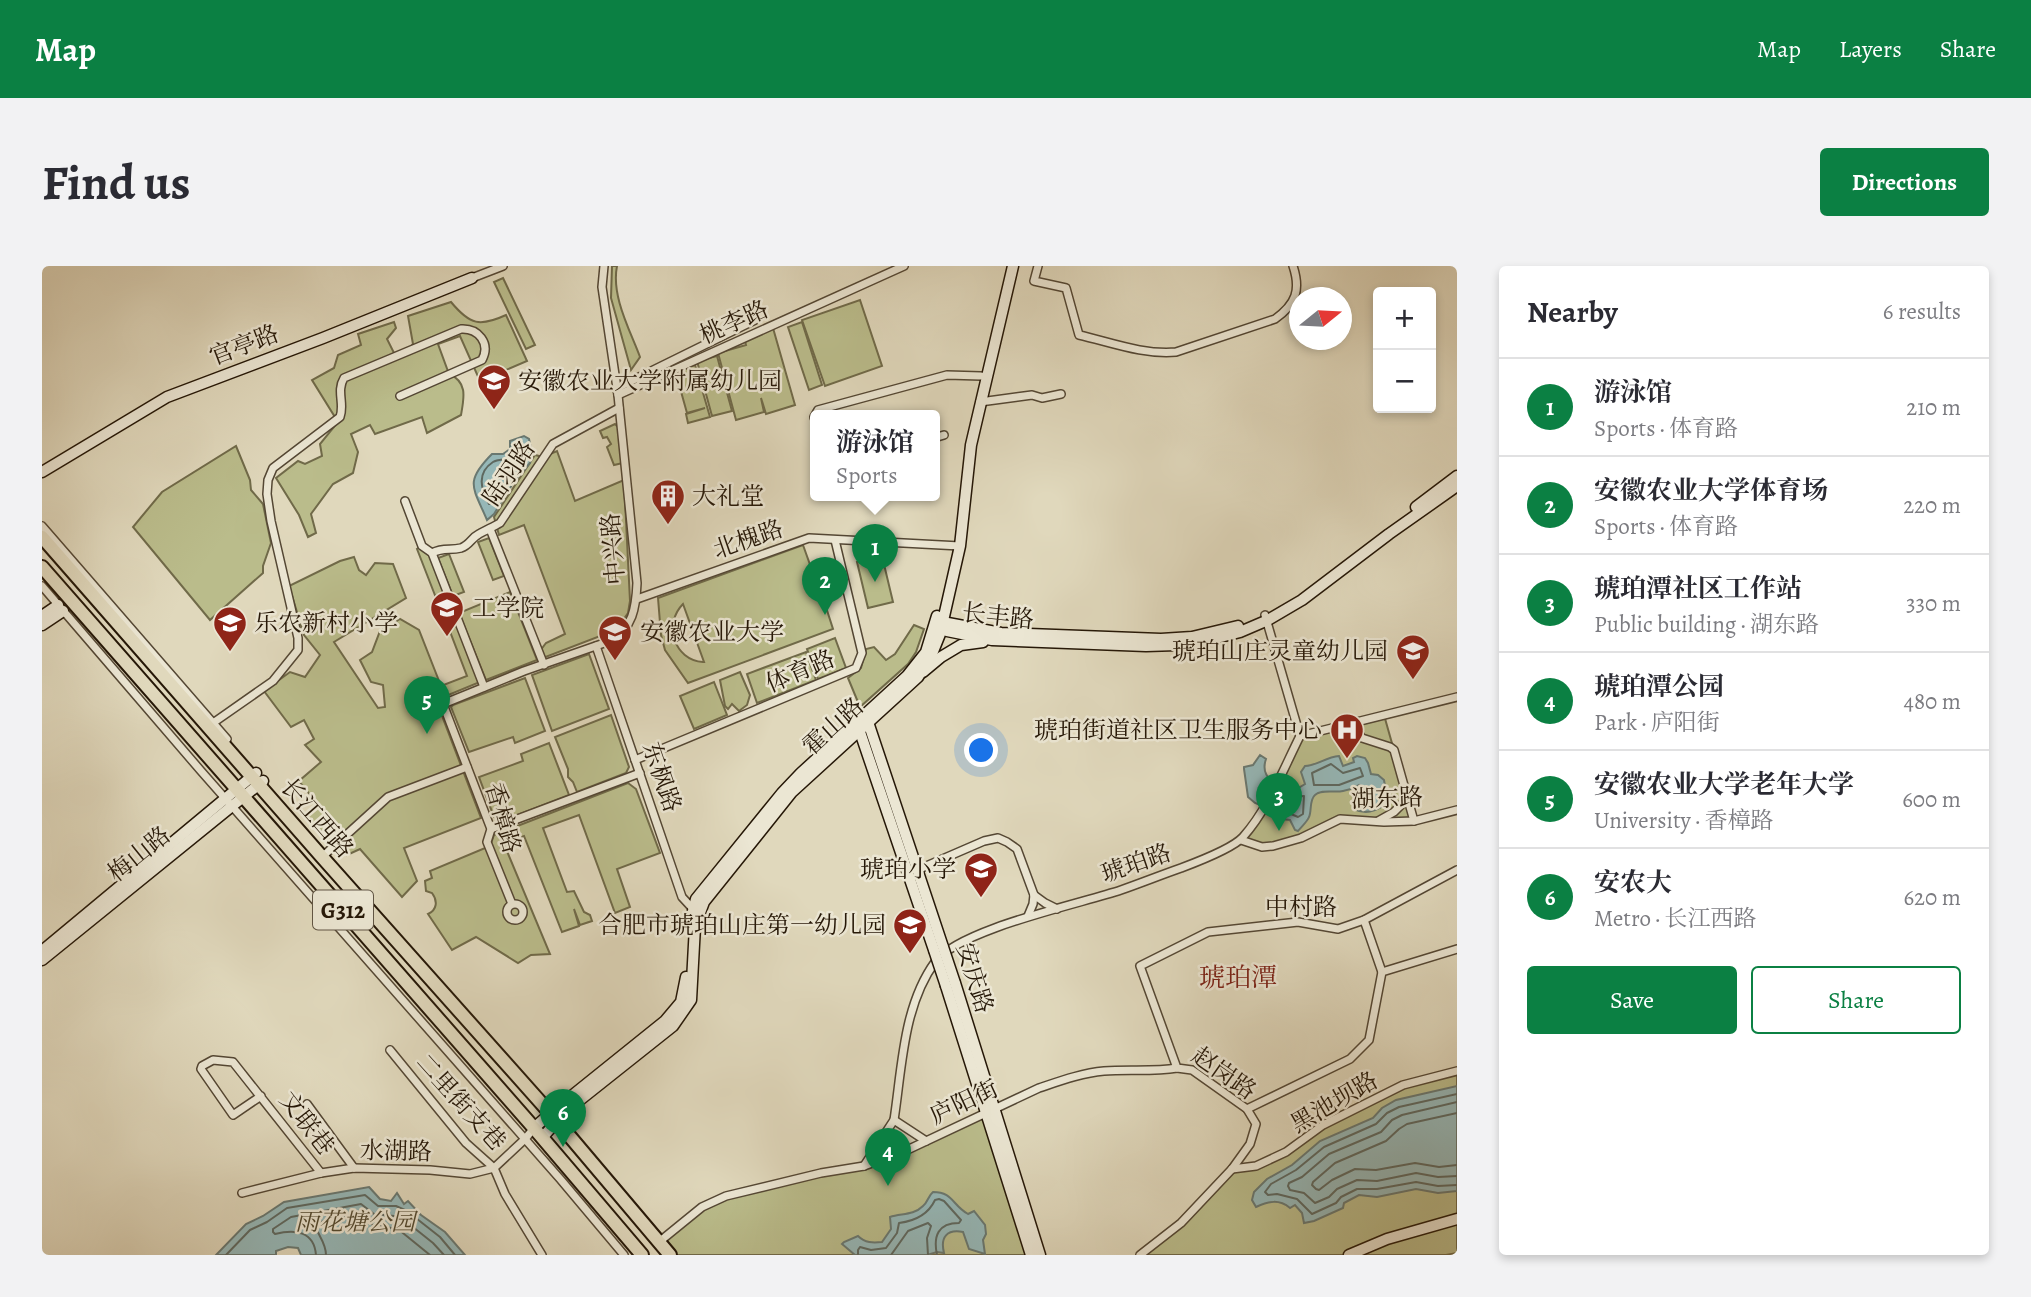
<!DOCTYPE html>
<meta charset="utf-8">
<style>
body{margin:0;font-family:Alegreya,"Noto Serif SC",serif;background:#f2f2f3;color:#2b2b33}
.controls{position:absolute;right:21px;top:21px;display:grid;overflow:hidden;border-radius:7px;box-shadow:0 4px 10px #0003}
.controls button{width:63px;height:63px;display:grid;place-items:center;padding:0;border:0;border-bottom:2px solid #e1e1e2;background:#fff;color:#2b2b33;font:35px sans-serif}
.compass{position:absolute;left:1247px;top:21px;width:63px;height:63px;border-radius:50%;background:#fff;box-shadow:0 4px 10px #0003;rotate:72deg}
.you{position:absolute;left:940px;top:485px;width:24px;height:24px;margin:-18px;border:5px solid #fff;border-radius:50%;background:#1a73e8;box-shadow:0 0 0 10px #1a73e833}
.badge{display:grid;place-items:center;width:46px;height:46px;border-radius:50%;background:#0b8043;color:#fff;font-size:23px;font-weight:700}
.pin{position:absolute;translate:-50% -58px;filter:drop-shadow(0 2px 4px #0008)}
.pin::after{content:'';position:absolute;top:37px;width:24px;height:21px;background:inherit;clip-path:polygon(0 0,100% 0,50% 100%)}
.popup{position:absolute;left:768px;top:144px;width:130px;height:91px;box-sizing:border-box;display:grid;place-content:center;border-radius:7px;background:#fff;filter:drop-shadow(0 2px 5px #0005);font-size:23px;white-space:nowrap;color:#7c7c81}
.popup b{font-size:26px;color:#2b2b33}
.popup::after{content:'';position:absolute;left:50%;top:100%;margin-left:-14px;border:14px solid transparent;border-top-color:#fff}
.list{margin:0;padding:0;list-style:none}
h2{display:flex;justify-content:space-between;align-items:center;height:91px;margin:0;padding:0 28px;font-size:30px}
h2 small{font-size:23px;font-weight:400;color:#7c7c81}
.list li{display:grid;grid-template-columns:46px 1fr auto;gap:21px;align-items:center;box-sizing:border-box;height:98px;padding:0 28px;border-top:2px solid #e1e1e2}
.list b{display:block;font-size:26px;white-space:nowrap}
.list p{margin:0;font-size:23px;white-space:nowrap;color:#7c7c81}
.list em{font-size:23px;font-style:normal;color:#7c7c81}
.actions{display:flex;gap:14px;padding:21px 28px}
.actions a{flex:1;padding:16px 0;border:2px solid #0b8043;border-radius:7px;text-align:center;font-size:24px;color:#0b8043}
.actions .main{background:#0b8043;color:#fff}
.map{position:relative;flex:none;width:1415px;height:989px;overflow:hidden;border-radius:7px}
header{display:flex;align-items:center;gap:42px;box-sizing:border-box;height:98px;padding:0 35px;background:#0b8043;color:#fff}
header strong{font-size:33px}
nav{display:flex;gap:38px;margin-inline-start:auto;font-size:24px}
.intro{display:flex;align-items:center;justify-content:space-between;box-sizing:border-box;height:168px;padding:0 42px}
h1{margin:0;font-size:49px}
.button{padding:18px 32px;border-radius:7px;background:#0b8043;color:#fff;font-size:24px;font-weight:700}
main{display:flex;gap:42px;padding:0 42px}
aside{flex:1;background:#fff;border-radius:7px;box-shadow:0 4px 10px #0003}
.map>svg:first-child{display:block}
.green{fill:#babc8b;stroke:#706a49;stroke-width:2;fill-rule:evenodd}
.water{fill:#96b8b8;stroke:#697871;stroke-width:2}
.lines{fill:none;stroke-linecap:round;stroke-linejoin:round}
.shore{stroke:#5e6860;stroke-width:2}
.street-casing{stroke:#544734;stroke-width:10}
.secondary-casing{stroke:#251707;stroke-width:13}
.highway-casing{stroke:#251707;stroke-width:16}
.street{stroke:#ebe6d3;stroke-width:7}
.secondary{stroke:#ebe6d3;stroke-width:10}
.highway{stroke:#e0d8bc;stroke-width:12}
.secondary-bridge-casing{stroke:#251707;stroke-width:13;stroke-linecap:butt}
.secondary-bridge{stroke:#ebe6d3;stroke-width:10}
.labels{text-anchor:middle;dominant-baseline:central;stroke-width:5;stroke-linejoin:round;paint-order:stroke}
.shield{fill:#ebe6d3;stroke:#605544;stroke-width:2}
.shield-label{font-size:23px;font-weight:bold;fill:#251707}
.street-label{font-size:24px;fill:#251707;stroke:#ebe6d3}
.poi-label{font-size:24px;fill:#251707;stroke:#ebe6d3;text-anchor:start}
.park-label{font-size:24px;font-style:italic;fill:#52492f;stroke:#ebe6d3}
.neighbourhood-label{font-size:26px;fill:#7a1f14;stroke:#ebe6d3}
</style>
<header>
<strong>Map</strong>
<nav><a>Map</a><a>Layers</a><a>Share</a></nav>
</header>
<div class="intro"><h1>Find us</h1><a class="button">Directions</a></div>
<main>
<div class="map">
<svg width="1415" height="989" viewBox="0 0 1415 989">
<rect width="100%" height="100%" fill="#e0d8bc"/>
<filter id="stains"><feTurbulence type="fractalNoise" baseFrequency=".00286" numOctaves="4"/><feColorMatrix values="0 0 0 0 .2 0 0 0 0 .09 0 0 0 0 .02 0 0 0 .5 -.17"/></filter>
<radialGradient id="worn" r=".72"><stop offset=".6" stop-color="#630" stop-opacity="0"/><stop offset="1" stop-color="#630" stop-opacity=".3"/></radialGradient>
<!-- green -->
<g class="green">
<path d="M570,0H575C569,30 588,64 598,91L589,104L569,32Z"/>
<path d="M461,12L493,79L484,83L452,16Z"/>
<path d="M818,34L840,100L783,120L760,54Z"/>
<path d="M409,36C428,59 438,61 464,49L485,95L438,115L418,70L396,78L407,108C426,116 422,132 419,149L385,167L380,151L333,168L328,159L309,168L316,186L311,207L291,218L269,248L274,267L266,271L257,249L234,212L256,195L263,198L280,190L278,178L296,156L270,114L292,102L296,89L319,79L316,68L352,56L354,62L345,73L355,93L361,90L371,78L366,50Z"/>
<path d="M760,56L780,119L767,124L746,61Z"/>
<path d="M731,62L753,139L724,148L719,132L722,146L694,154L676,87L704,79L702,71Z"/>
<path d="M675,90L690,145L670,150L655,95Z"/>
<path d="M653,99L668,151L646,157L644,148L663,142L645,147L633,104Z"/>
<path d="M573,158L577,162L581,197L572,199L565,181L569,178L565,171L561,172L558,165Z"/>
<path d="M194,180L208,214L209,224L221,238L229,277L221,300V307L168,354L91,261L120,226Z"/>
<path d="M515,185L533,235L582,214L588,335L586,347L574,364L501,392L498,385L504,377L523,368L482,259L457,269L452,251L493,189L505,192L508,188Z"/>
<path d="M447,272L462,310L451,314L436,276Z"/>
<path d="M761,279L771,307L779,318L782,335L791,363L646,417L623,384L619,369L616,332ZM641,338L662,396H661C632,394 621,358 641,338Z"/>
<path d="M378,281L387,288L405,333L396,337L375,283Z"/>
<path d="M407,288L422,326L411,330L396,292Z"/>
<path d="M840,290L851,336L826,342L815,296Z"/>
<path d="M312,291L317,304L324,309L333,297L351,298L364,332L292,376L336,442L343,441L341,419L329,416L318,394L330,386L338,365L358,353L377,364L399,420L425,410L404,355L413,352L438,416L394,434L439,552L362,582L375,615L360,631L318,583L305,589L264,551L277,540L257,515L279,496L263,479L272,473L262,454L249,461L222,425L248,406L263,411L278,389L262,369L247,320L298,295Z"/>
<path d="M468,326L495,394L444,414L417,347Z"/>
<path d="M872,359L882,363L874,386L866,398L818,441L806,412L819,402L824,383L832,381L844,394L853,388Z"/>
<path d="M793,372L804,402L776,413L765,383Z"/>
<path d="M764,386L774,414L715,437L705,408Z"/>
<path d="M547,388L567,443L510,465L490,409Z"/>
<path d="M698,406L708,429L705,439L697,445L690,438L686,443L683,440L678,414Z"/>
<path d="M483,412L503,465L473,477L471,471L427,486L409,441L411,439Z"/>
<path d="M672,416L685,449L652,463L638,430Z"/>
<path d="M569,449L587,501L584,507L535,526L531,516L526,511V503L513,471Z"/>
<path d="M1342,449L1372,555L1298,553L1231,580L1199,574L1220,544L1258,470Z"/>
<path d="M507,477L527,529L465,553L452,551L437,511L481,495L479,488Z"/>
<path d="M586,517L594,523L618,587L575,603L588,641L573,647L537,549L501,562L525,626L532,625L542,646L548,649L550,655L538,659L532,643L537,660L520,666L482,570L462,578L508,688L489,689L476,697L434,671L410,684L386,648C395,644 396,635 390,627L384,625L383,615L390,612L388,605L448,580L452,569Z"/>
<path d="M1415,805V987L1404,989H1098L1139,957L1190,903L1214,900L1244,887L1281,859L1361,819Z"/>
<path d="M944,847L989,989H633L620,973L660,941L684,930L822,900Z"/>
</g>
<!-- water -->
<g class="water">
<path d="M482,170L487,173L490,187L488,197L473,214L452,248L445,254C431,221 422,216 450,188H461L468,183V175Z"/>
<path d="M1218,489L1224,493C1217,513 1236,520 1253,524L1263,518L1259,506L1263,500C1274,500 1284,491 1297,490L1301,500L1312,496L1311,492L1315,490L1323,492L1326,497L1329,508L1336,509L1342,514L1344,526L1341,540C1332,546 1322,548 1312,543V540L1324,528V523L1317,519C1312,522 1307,524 1301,525C1293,527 1279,523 1273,529C1267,534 1270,545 1267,551C1265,556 1260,560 1256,565L1253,564L1248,554L1239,553L1228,543L1213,537L1206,531L1202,503V501L1211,499Z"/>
<path d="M1415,820V925L1396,927L1374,923L1335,931L1317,929L1302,937L1301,942L1272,955L1262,957L1260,947L1253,939L1248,942C1237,933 1227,935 1214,941L1210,934L1212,926L1225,913L1250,899L1278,875L1331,852L1340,842L1354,834Z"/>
<path d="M327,921L338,933L349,935L355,927L362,938L366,935L379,949L403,966L423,989H259L256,982L246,981L234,985V989H174L204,958L221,950L242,936Z"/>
<path d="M891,926C911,926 910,939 926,948L932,945L943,959L944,968L941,974L943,988L927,983L921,966C905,963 898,971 902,987L895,986L885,989H813L800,978L802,976L816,970C823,977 831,977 840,976L849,963L848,951C859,947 871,950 881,940C886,936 886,930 891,926Z"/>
</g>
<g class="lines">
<!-- shore -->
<g class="shore">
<path d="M477,182L482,184L481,193L467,210L451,237L447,238C439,224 434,207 451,196C456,193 463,194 468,192Z"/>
<path d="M1289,498L1301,507L1318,502L1321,510L1297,519H1272L1270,507Z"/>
<path d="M1231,537L1242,545L1256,551L1261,548L1262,530L1251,531L1237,526"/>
<path d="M1415,828L1357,841L1345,847L1334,858L1282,881L1254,904L1229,918L1223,926L1226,929L1235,928L1255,933L1270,948L1294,937L1299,931L1315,923H1335L1374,916L1396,920L1415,919"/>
<path d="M1415,836L1360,849L1350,854L1339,866L1287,888L1260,911L1247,917L1246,920L1248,924L1262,927L1273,937L1287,931L1295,923L1315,914L1335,915L1374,907L1396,911L1415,910"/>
<path d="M1415,847L1365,858L1357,863L1344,875L1293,897L1271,916L1270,919L1274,923L1277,924L1290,914L1313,903L1334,904L1373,897L1397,901L1415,899"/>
<path d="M184,989L208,964L225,956L245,942L323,929L336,940H354L365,945L398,971L413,989"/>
<path d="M274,989C272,965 253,963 233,968L231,966V963L249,951L319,938L332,948L352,950L361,953L391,977L402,989"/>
<path d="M284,989C284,975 273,966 273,957L315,949L331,959L356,963L388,989"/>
<path d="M816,989V984L818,981L829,984L844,982L855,967L857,957C873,955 886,949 893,934L897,933L902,935L919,954L917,957C896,957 891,970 895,989"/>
<path d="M849,989L866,965L886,957L889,960L885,972L886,989"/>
</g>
<!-- street casing -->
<g class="street-casing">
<g id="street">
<path d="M996,0L992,15L1024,22L1037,69C1068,76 1101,89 1134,86L1233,53C1254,38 1259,24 1251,0"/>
<path d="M430,12L461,0"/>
<path d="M575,122L713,54"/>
<path d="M576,129L862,0"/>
<path d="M938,136L990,129L1000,132L1019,128"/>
<path d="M774,157L772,151L776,144L905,109L939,110"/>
<path d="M892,172L902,169"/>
<path d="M363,235L380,280L390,287L442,421"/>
<path d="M0,260L185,473"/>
<path d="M448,263L502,399"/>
<path d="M390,287C402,281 408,285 419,282C428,279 429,272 437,268C444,264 451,261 458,257L511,178L577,142"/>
<path d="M0,320L159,505L519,914L582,989"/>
<path d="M595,333L767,272L918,280"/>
<path d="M1223,349L1258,470"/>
<path d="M554,380L640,631L652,644"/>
<path d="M171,457L231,415L256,384V372L229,255L225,228L226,214L231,202L298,151C303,138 294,125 302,112L419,63C436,62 449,77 440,94L358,130"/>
<path d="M1310,457L1320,472L1348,481L1352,484L1372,555"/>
<path d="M593,494L814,402L820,387L793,274"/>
<path d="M1336,555L1352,546L1365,533"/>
<path d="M449,563L598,507"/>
<path d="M1199,574L1220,581L1231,580L1259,572L1298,553L1342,556L1372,555L1415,544"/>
<path d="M280,591L346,531L425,501"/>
<path d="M875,604L942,575L956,572L965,576L975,583L992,629L991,638L986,650"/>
<path d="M992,629L1003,637L1015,643"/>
<path d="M470,638L445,576L449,563L401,438L482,405L568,375C591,363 594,341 595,317L576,129L560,21L562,0"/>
<circle cx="473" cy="646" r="8"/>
<path d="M1322,654L1340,706"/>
<path d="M348,784L424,877L452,902L463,928L500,989"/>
<path d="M219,830L191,849L159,803L160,800L171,794L191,796L279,907"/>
<path d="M265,838L312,902"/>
<path d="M1205,843L1308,793L1327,774L1340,706L1415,683"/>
<path d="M852,854C860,802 861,740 893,696C918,663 1037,638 1079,624C1099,617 1119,609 1139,602C1155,596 1190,583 1201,571C1226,543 1241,504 1258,470L1415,431"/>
<path d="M822,900L852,854L884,875"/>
<path d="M1190,903L1214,900L1244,886L1281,859L1361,819L1415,805"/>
<path d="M200,927L279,907L312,902L388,904L428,908L452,902L483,873L492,862"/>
<path d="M617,976L660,941L684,930L779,907L822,900L863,885L997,822C1018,815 1040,807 1062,805C1086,803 1111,806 1135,802"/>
<path d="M1098,989L1139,957L1190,903L1208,878L1214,858L1205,843L1150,804L1135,802L1098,700L1166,666L1256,656L1296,663L1322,654L1415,604"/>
</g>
</g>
<!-- secondary casing -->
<g class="secondary-casing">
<g id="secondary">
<path d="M0,206L125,131L281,72L430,12"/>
<path d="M1374,241L1415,210"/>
<path d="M0,350L16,339"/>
<path d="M895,355L959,367L1119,373L1150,371L1196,360"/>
<path d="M897,357L905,365L950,374L1104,380L1135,379L1167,374L1198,366L1226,354L1260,334L1347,268L1415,220"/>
<path d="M0,359L21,345"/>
<path d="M881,406L899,391L919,379L941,376"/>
<path d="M825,453L901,681"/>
<path d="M816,460L892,684"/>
<path d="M647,661L654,633L740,527L759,507L865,410L884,386L895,350"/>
<path d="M0,685L214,507"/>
<path d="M0,694L221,515"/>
<path d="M913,717L998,989"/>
<path d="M904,720L989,989"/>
<path d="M492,862L511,845L623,755L639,736L644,711"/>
<path d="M500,872L524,845L631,760L649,734L653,660L662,636L750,526L876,411L890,388L898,368L918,280L929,179L971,0"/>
<path d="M1307,989L1345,973L1415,953"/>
</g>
</g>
<!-- highway casing -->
<g class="highway-casing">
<g id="highway">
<path d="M0,271L280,591L508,847L628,989"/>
<path d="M0,301L492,862L600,989"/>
</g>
</g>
<!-- street -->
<use href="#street" class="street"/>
<!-- secondary -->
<use href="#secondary" class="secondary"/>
<!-- highway -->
<use href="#highway" class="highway"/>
<!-- secondary-bridge casing -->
<g class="secondary-bridge-casing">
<g id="secondary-bridge">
<path d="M901,681L913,717"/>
<path d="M892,684L904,720"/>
</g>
</g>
<!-- secondary-bridge -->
<use href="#secondary-bridge" class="secondary-bridge"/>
</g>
<!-- icons -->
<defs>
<g id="school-pin" transform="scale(1.75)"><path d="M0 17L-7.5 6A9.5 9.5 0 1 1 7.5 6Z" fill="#8f2418" stroke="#ebe6d3"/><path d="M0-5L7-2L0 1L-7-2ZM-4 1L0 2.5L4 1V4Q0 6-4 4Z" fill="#fff"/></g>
<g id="building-pin" transform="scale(1.75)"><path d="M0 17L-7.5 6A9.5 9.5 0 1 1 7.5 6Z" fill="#8f2418" stroke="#ebe6d3"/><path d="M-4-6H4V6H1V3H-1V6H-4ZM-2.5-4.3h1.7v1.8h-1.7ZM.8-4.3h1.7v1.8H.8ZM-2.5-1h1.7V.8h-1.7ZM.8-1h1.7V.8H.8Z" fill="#fff"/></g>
<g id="university-pin" transform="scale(1.75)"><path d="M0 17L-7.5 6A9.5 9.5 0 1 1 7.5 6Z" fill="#8f2418" stroke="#ebe6d3"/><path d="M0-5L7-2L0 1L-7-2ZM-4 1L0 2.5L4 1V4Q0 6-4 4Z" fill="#fff"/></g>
<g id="hospital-pin" transform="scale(1.75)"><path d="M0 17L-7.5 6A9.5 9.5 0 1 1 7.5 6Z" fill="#8f2418" stroke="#ebe6d3"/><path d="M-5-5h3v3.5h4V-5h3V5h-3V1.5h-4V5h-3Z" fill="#fff"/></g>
</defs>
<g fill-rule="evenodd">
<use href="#school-pin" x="452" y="115"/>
<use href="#building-pin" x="626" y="230"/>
<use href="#university-pin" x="405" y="342"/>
<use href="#school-pin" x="188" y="357"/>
<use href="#university-pin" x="573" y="366"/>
<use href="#school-pin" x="1371" y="385"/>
<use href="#hospital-pin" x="1305" y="464"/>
<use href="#school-pin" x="939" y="603"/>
<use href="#school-pin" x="868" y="659"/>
</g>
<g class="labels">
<!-- shield labels -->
<rect class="shield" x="271" y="624.5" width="60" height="39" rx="5"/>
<g class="shield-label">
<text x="301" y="644">G312</text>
</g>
<!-- street labels -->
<g class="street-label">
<text transform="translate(692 56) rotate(-24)">桃李路</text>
<text transform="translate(202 79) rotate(-21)">官亭路</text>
<text transform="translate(467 207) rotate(-56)">陆羽路</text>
<text transform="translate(706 273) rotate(-19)">北槐路</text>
<text transform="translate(571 283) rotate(-95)">中兴路</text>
<text transform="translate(956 350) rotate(6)">长丰路</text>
<text transform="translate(758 405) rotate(-23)">体育路</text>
<text transform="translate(791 460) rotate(-42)">霍山路</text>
<text transform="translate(620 511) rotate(71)">东枫路</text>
<text transform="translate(1345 532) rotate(-2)">湖东路</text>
<text transform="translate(275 552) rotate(49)">长江西路</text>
<text transform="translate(461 552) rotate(74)">香樟路</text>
<text transform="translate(97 588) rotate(-39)">梅山路</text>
<text transform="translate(1094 597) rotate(-19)">琥珀路</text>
<text x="1259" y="641">中村路</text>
<text transform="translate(933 712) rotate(73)">安庆路</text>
<text transform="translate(1182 807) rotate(35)">赵岗路</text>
<text transform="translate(419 836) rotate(48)">二里街支巷</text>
<text transform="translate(922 836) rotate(-25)">庐阳街</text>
<text transform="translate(1292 836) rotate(-30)">黑池坝路</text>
<text transform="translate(265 857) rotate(52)">文联巷</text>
<text transform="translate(354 885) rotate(1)">水湖路</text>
</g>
<!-- poi labels -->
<g class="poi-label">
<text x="476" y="115">安徽农业大学附属幼儿园</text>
<text x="650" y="230">大礼堂</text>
<text x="430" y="342">工学院</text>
<text x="212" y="357">乐农新村小学</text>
<text x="598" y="366">安徽农业大学</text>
<text x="1346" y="385" text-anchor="end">琥珀山庄灵童幼儿园</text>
<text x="1280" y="464" text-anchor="end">琥珀街道社区卫生服务中心</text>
<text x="914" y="603" text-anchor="end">琥珀小学</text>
<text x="844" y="659" text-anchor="end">合肥市琥珀山庄第一幼儿园</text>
</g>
<!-- park labels -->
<g class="park-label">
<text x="313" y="956">雨花塘公园</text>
</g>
<!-- neighbourhood labels -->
<g class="neighbourhood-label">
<text x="1196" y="711">琥珀潭</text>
</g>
</g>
<rect width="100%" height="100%" filter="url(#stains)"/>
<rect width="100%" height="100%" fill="url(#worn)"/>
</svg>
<div class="controls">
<button>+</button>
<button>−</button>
</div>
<svg class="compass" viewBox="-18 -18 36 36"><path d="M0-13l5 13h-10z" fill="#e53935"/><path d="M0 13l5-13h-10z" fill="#7c7c81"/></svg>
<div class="you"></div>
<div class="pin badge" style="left:833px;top:316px">1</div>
<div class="popup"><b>游泳馆</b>Sports</div>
<div class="pin badge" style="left:783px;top:349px">2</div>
<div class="pin badge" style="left:1237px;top:565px">3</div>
<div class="pin badge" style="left:846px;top:920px">4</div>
<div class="pin badge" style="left:385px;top:468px">5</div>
<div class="pin badge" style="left:521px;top:881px">6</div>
</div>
<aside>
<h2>Nearby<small>6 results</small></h2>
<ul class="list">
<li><span class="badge">1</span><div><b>游泳馆</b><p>Sports · 体育路</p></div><em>210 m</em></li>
<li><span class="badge">2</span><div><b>安徽农业大学体育场</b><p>Sports · 体育路</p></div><em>220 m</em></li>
<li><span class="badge">3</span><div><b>琥珀潭社区工作站</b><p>Public building · 湖东路</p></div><em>330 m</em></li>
<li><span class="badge">4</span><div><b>琥珀潭公园</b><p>Park · 庐阳街</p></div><em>480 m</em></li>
<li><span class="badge">5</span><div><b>安徽农业大学老年大学</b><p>University · 香樟路</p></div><em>600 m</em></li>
<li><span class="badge">6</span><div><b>安农大</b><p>Metro · 长江西路</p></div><em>620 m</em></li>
</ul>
<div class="actions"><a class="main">Save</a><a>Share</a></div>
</aside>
</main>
